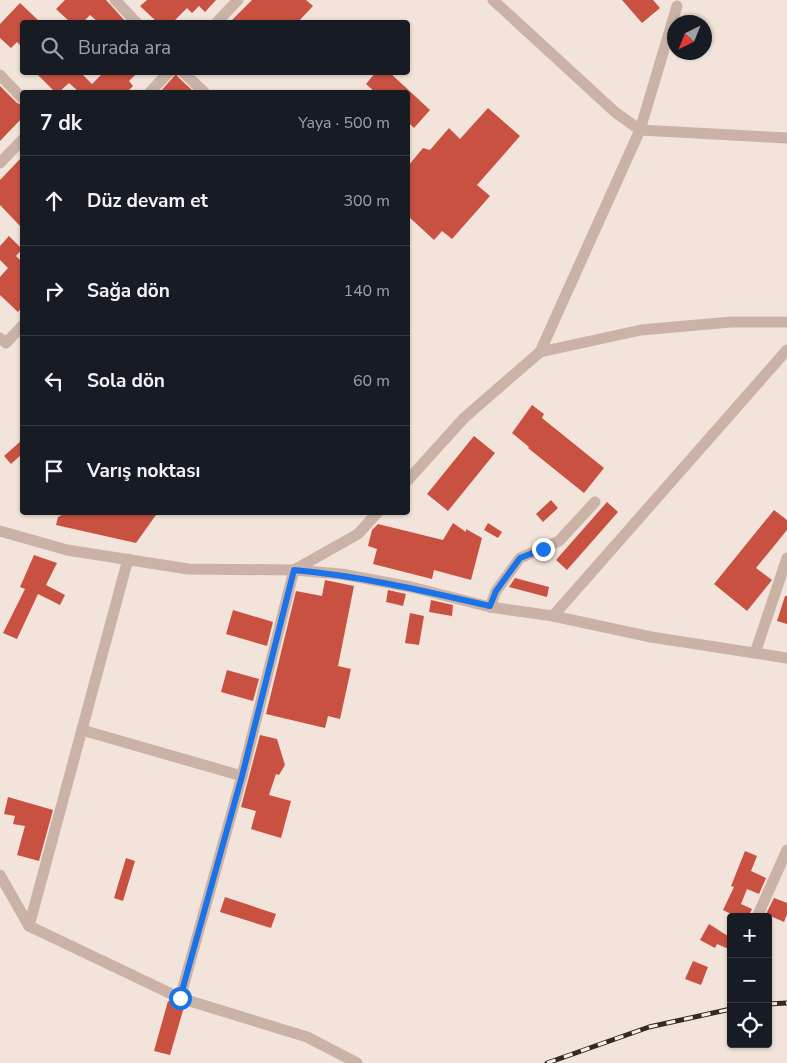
<!DOCTYPE html>
<html lang="tr">
<meta charset="utf-8">
<style>
body{margin:0;font-family:"Nunito Sans",sans-serif;background:#20242c;color:#f1f3f6}
.controls{position:absolute;right:15px;bottom:15px;display:grid;overflow:hidden;border-radius:5px;box-shadow:0 1px 4px #0004}
.controls button{width:45px;height:45px;display:grid;place-items:center;padding:0;border:0;border-bottom:1px solid #363941;background:#171b24;color:#f1f3f6;font:25px sans-serif}
.compass{position:absolute;left:667px;top:15px;width:45px;height:45px;border-radius:50%;background:#171b24;box-shadow:0 1px 4px #0004;rotate:223deg}
.stop{position:absolute;width:15px;height:15px;margin:-11px;border:4px solid #1a73e8;border-radius:50%;background:#fff}
.stop.end{background:#1a73e8;border-color:#fff;box-shadow:0 1px 5px #0008}
.list{margin:0;padding:0;list-style:none}
h2{display:flex;justify-content:space-between;align-items:center;height:65px;margin:0;padding:0 20px;font-size:21px}
h2 small{font-size:16px;font-weight:400;color:#9ea1a6}
.list li{display:grid;grid-template-columns:32px 1fr auto;gap:15px;align-items:center;box-sizing:border-box;height:90px;padding:0 20px;border-top:1px solid #363941}
.list b{display:block;font-size:19px;white-space:nowrap}
.list em{font-size:16px;font-style:normal;color:#9ea1a6}
.icon{flex:none;width:28px;height:28px;fill:none;stroke:currentColor;stroke-width:2;stroke-linecap:round;stroke-linejoin:round}
.map{position:relative;flex:none;width:787px;height:1063px;overflow:hidden}
.search{position:absolute;background:#171b24;box-shadow:0 1px 4px #0004;left:20px;top:20px;width:390px;height:55px;display:flex;align-items:center;gap:12px;box-sizing:border-box;padding:0 18px;border-radius:5px;color:#9ea1a6;font-size:19px}
.panel{position:absolute;background:#171b24;box-shadow:0 1px 4px #0004;left:20px;top:90px;width:390px;height:425px;border-radius:5px}
.map>svg:first-child{display:block}
.building{fill:#c95141}
.lines{fill:none;stroke-linecap:round;stroke-linejoin:round}
.minor{stroke:#cbb2a6;stroke-width:11}
.rail-casing{stroke:#362a27;stroke-width:5}
.rail{stroke:#faefe7;stroke-width:3;stroke-dasharray:9;stroke-linecap:butt}
.route{stroke:#1a73e8;stroke-width:6}
</style>
<div class="map">
<svg width="787" height="1063" viewBox="0 0 787 1063">
<rect width="100%" height="100%" fill="#f2e4da"/>
<!-- building -->
<g class="building">
<path d="M65,0H106L126,22H98L90,15L83,22H70L56,9Z"/>
<path d="M147,0H216L205,12L199,6L192,13L187,8L173,22H157L140,6Z"/>
<path d="M252,0H306L313,6L298,22H230Z"/>
<path d="M622,0H653L660,8L642,23Z"/>
<path d="M20,3L40,22H22V47L17,42L11,48L0,38V24Z"/>
<path d="M35,72H80L92,84L104,72H138L129,81L133,86L127,92H79L69,83L59,92H55Z"/>
<path d="M376,72H389L430,110L414,128L408,122V92H375L366,84Z"/>
<path d="M176,74L178,77L194,92H160Z"/>
<path d="M0,86L17,103L22,105V118L0,141Z"/>
<path d="M488,108L520,136L477,185L490,196L452,239L442,231L434,240L408,216V166L423,148L430,150L449,128L460,139Z"/>
<path d="M22,157V228L0,205V180Z"/>
<path d="M9,236L22,249L16,256L22,262V307L18,312L0,295V277L8,268L0,260V246Z"/>
<path d="M532,405L544,414L542,418L604,468L584,493L528,448L529,447L512,433Z"/>
<path d="M474,436L495,453L448,511L427,494Z"/>
<path d="M22,440V454L11,464L4,456Z"/>
<path d="M551,500L558,508L543,522L536,514Z"/>
<path d="M607,502L618,512L567,570L556,560Z"/>
<path d="M774,510L787,520V530L756,568L772,580L747,611L714,584Z"/>
<path d="M67,512H158L136,543L56,525L58,517Z"/>
<path d="M453,523L466,532V529L482,538L471,580L434,570L432,579L373,564L377,549L368,546L372,530L378,524L443,540Z"/>
<path d="M488,523L502,532L498,538L484,530Z"/>
<path d="M34,555L57,563L46,585L65,595L60,605L38,594L17,639L3,633L25,589L20,587Z"/>
<path d="M515,578L549,587L547,597L509,587Z"/>
<path d="M325,580L354,586L338,666L351,669L340,719L328,716L325,728L266,714L296,591L322,596Z"/>
<path d="M388,590L406,594L403,606L386,602Z"/>
<path d="M785,596H787V624L777,621Z"/>
<path d="M431,600L453,605L452,616L429,612Z"/>
<path d="M233,610L273,622L267,646L226,634Z"/>
<path d="M410,613L424,616L419,645L405,643Z"/>
<path d="M227,670L259,679L253,701L221,692Z"/>
<path d="M260,735L277,739L285,765L279,775L276,774L269,795L291,801L281,838L251,829L256,811L241,807Z"/>
<path d="M8,797L53,810L39,861L17,855L25,826L13,824L15,816L4,814Z"/>
<path d="M745,851L757,856L751,871L766,878L759,894L747,889L741,904L752,909L748,917H737L723,910L734,887L731,886Z"/>
<path d="M126,858L135,861L123,901L114,898Z"/>
<path d="M225,897L276,914L271,928L220,912Z"/>
<path d="M774,898L787,903V914L784,922L766,914Z"/>
<path d="M709,924L731,938V950L717,944L715,948L700,940Z"/>
<path d="M693,961L708,967L701,985L685,979Z"/>
<path d="M168,1001L184,1007L170,1055L154,1051Z"/>
</g>
<g class="lines">
<!-- minor -->
<g class="minor">
<path d="M115,0L136,22"/>
<path d="M493,0L615,112L640,130L787,138"/>
<path d="M217,22L238,0"/>
<path d="M183,72L204,92"/>
<path d="M0,75L22,98"/>
<path d="M150,92L169,72"/>
<path d="M0,163L22,140"/>
<path d="M0,338L6,343L22,326"/>
<path d="M540,352L640,130L677,6"/>
<path d="M408,480L464,418L540,352L641,330L731,322H787"/>
<path d="M0,531L67,550L188,569L294,570L341,574L411,587L490,607L553,616L651,637L787,658"/>
<path d="M490,607L496,591L520,558L559,541L595,502"/>
<path d="M553,616L787,350"/>
<path d="M755,653L787,558"/>
<path d="M82,730L242,776"/>
<path d="M0,875L29,926L180,998L307,1037L357,1063"/>
<path d="M757,917L787,850"/>
<path d="M29,926L128,559"/>
<path d="M180,998L242,776L294,570L358,534L378,512"/>
</g>
<!-- rail casing -->
<g class="rail-casing">
<g id="rail">
<path d="M768,1004L787,1003"/>
<path d="M547,1063L649,1027L731,1009"/>
</g>
</g>
<!-- rail -->
<use href="#rail" class="rail"/>
</g>
<g class="lines">
<!-- route -->
<path class="route" d="M180,998L242,776L294,570C361,576 425,591 490,606L496,591L520,558L543,549"/>
</g>
</svg>
<div class="controls">
<button>+</button>
<button>−</button>
<button><svg class="icon" aria-label="locate" viewBox="0 0 24 24"><circle cx="12" cy="12" r="6"/><path d="M12 2v4M12 18v4M2 12h4M18 12h4"/></svg></button>
</div>
<svg class="compass" viewBox="-18 -18 36 36"><path d="M0-13l5 13h-10z" fill="#e53935"/><path d="M0 13l5-13h-10z" fill="#9ea1a6"/></svg>
<div class="stop" style="left:180px;top:998px"></div>
<div class="stop end" style="left:543px;top:549px"></div>
<div class="search"><svg class="icon" aria-label="search" viewBox="0 0 24 24"><circle cx="10" cy="10" r="6"/><path d="M15 15l6 6"/></svg>Burada ara</div>
<section class="panel">
<h2>7 dk<small>Yaya · 500 m</small></h2>
<ul class="list">
<li><svg class="icon" aria-label="ahead" viewBox="0 0 24 24"><path d="M12 20V5M6 11l6-6 6 6"/></svg><div><b>Düz devam et</b></div><em>300 m</em></li>
<li><svg class="icon" aria-label="right" viewBox="0 0 24 24"><path d="M7 20v-9h11M14 6l5 5-5 5"/></svg><div><b>Sağa dön</b></div><em>140 m</em></li>
<li><svg class="icon" aria-label="left" viewBox="0 0 24 24"><path d="M17 20v-9H6M10 6l-5 5 5 5"/></svg><div><b>Sola dön</b></div><em>60 m</em></li>
<li><svg class="icon" aria-label="arrive" viewBox="0 0 24 24"><path d="M6 21V4h12l-3 4 3 4H6"/></svg><div><b>Varış noktası</b></div></li>
</ul>
</section>
</div>
